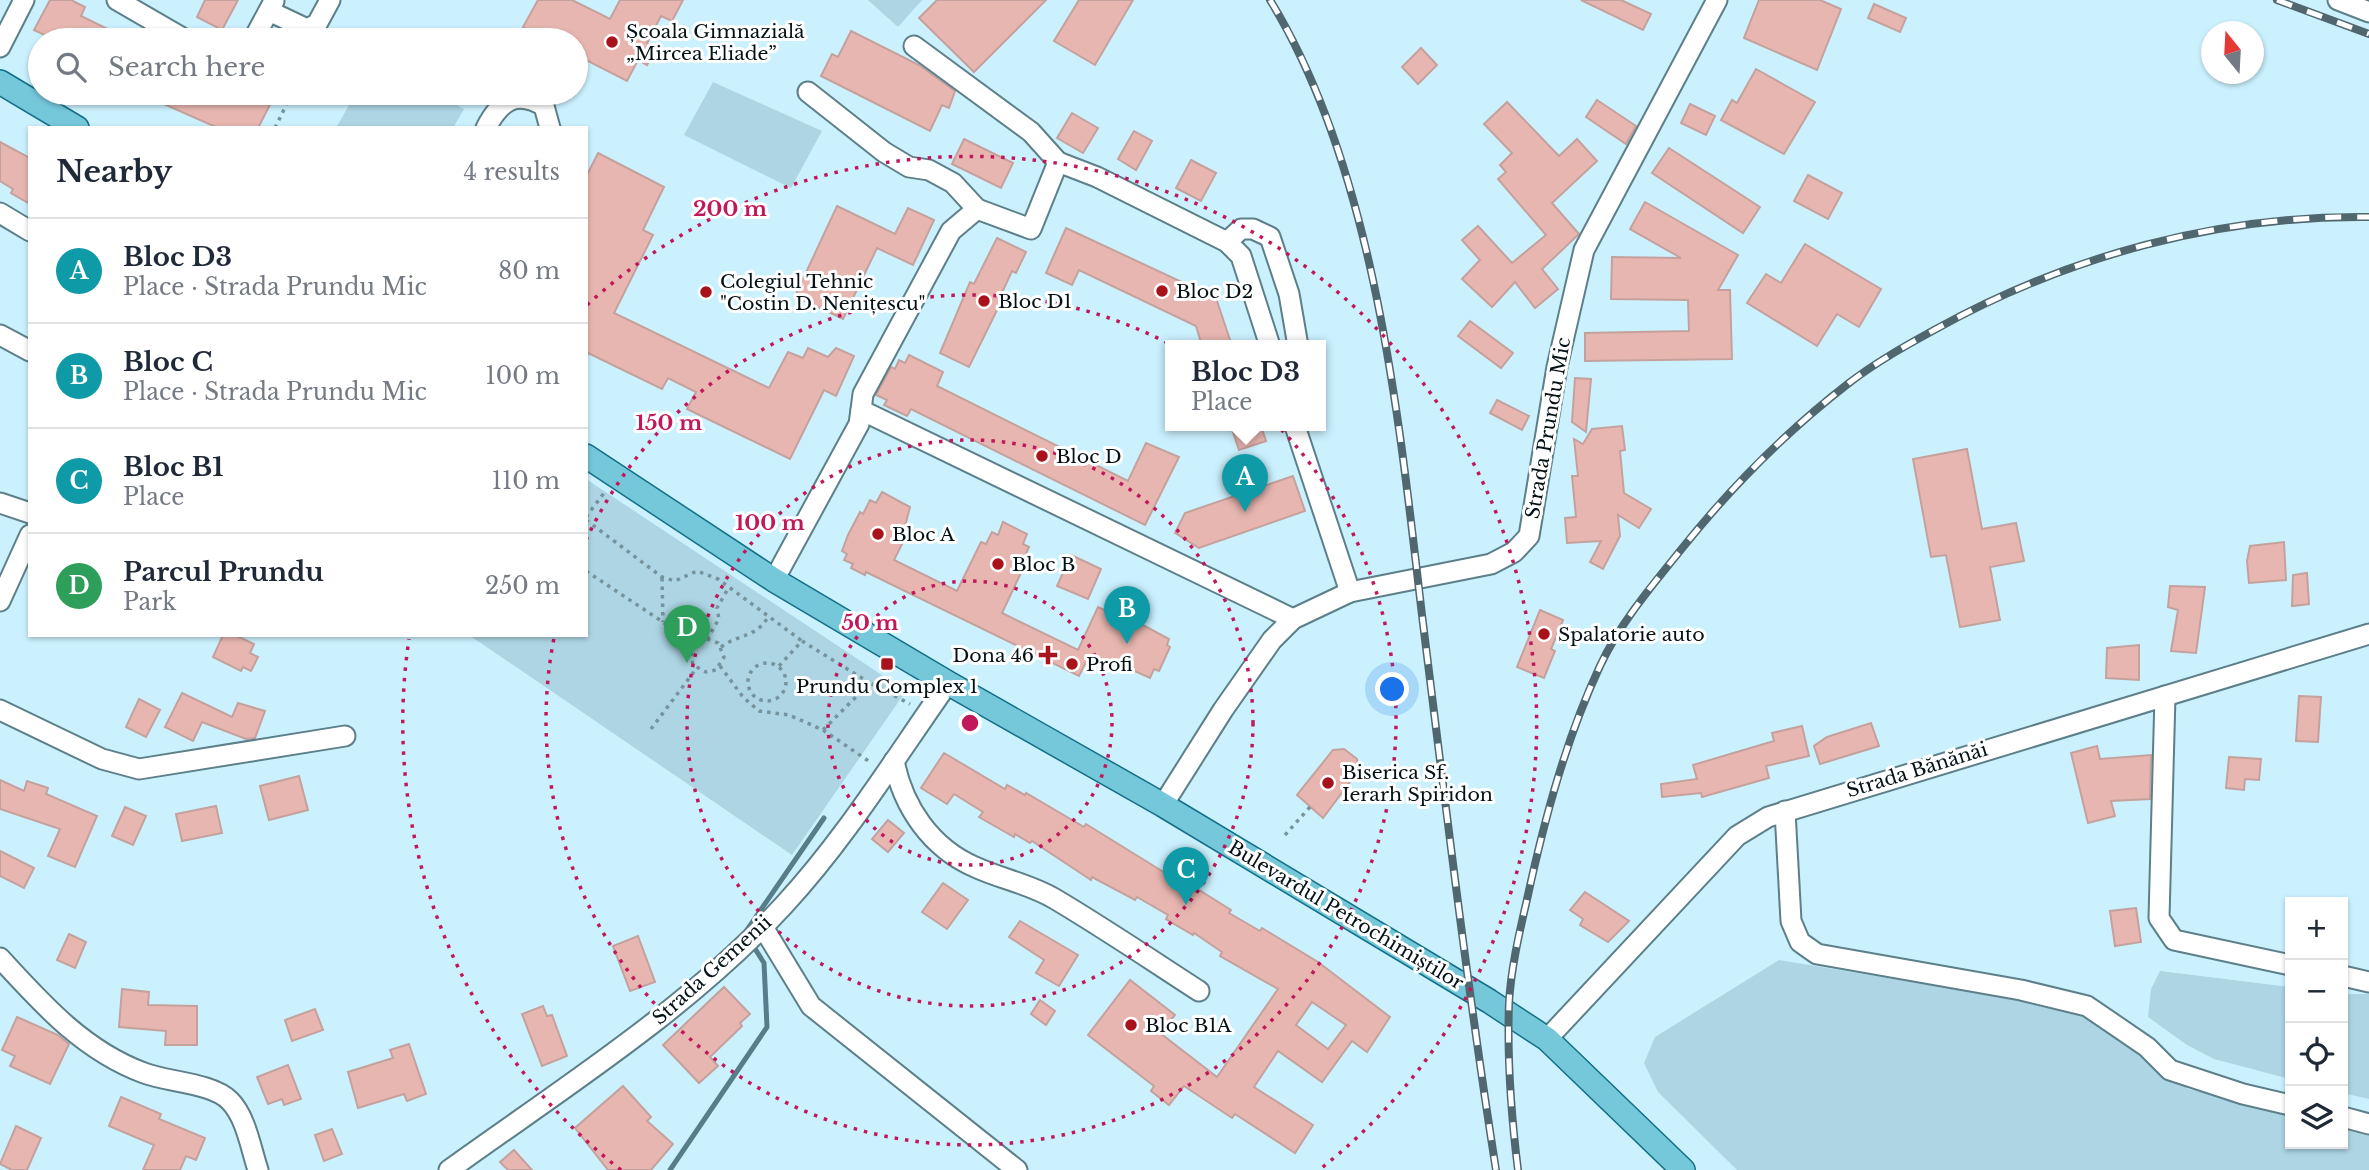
<!DOCTYPE html>
<meta charset="utf-8">
<style>
body{margin:0;font-family:"Libre Baskerville",serif;background:#f2f2f3;color:#1f2937}
.controls{position:absolute;right:21px;bottom:21px;display:grid;overflow:hidden;border-radius:0px;box-shadow:0 2px 5px #0004}
.controls button{width:63px;height:63px;display:grid;place-items:center;padding:0;border:0;border-bottom:2px solid #e0e1e3;background:#fff;color:#1f2937;font:35px sans-serif}
.compass{position:absolute;left:2201px;top:21px;width:63px;height:63px;border-radius:50%;background:#fff;box-shadow:0 2px 5px #0004;rotate:342deg}
.you{position:absolute;left:1393px;top:690px;width:24px;height:24px;margin:-18px;border:5px solid #fff;border-radius:50%;background:#1a73e8;box-shadow:0 0 0 10px #1a73e833}
.badge{display:grid;place-items:center;width:46px;height:46px;border-radius:50%;background:#ea580c;color:#fff;font-size:23px;font-weight:700}
.pin{position:absolute;translate:-50% -58px;filter:drop-shadow(0 2px 4px #0008)}
.pin::after{content:'';position:absolute;top:37px;width:24px;height:21px;background:inherit;clip-path:polygon(0 0,100% 0,50% 100%)}
.popup{position:absolute;left:1165px;top:340px;width:161px;height:91px;box-sizing:border-box;display:grid;place-content:center;border-radius:0px;background:#fff;filter:drop-shadow(0 2px 5px #0005);font-size:23px;white-space:nowrap;color:#747a83}
.popup b{font-size:26px;color:#1f2937}
.popup::after{content:'';position:absolute;left:50%;top:100%;margin-left:-14px;border:14px solid transparent;border-top-color:#fff}
.list{margin:0;padding:0;list-style:none}
h2{display:flex;justify-content:space-between;align-items:center;height:91px;margin:0;padding:0 28px;font-size:30px}
h2 small{font-size:23px;font-weight:400;color:#747a83}
.list li{display:grid;grid-template-columns:46px 1fr auto;gap:21px;align-items:center;box-sizing:border-box;height:105px;padding:0 28px;border-top:2px solid #e0e1e3}
.list b{display:block;font-size:26px;white-space:nowrap}
.list p{margin:0;font-size:23px;white-space:nowrap;color:#747a83}
.list em{font-size:23px;font-style:normal;color:#747a83}
.icon{flex:none;width:38px;height:38px;fill:none;stroke:currentColor;stroke-width:2;stroke-linecap:round;stroke-linejoin:round}
.map{position:relative;flex:none;width:2369px;height:1170px;overflow:hidden}
.search{position:absolute;background:#fff;box-shadow:0 2px 5px #0004;left:28px;top:28px;width:560px;height:77px;display:flex;align-items:center;gap:18px;box-sizing:border-box;padding:0 24px;border-radius:38px;color:#747a83;font-size:26px}
.panel{position:absolute;background:#fff;box-shadow:0 2px 5px #0004;left:28px;top:126px;width:560px;height:511px;border-radius:0px}
.map>svg:first-child{display:block}
.green{fill:#add5e3}
.lines{fill:none;stroke-linecap:round;stroke-linejoin:round}
.stream{stroke:#567d8a;stroke-width:5}
.building{fill:#e8b6b0;stroke:#c5a19d;stroke-width:2;fill-rule:evenodd}
.minor-casing{stroke:#5c7f8a;stroke-width:23}
.major-casing{stroke:#126f86;stroke-width:26}
.path{stroke:#77939c;stroke-width:3.5;stroke-dasharray:3.5 5;stroke-linecap:butt}
.minor{stroke:#fff;stroke-width:19}
.major{stroke:#75c7da;stroke-width:23}
.rail-casing{stroke:#51676f;stroke-width:8}
.rail{stroke:#fff;stroke-width:5;stroke-dasharray:16;stroke-linecap:butt}
.ring{fill:none;stroke:#c2185b;stroke-width:3.5;stroke-dasharray:3.5 7}
.poi-dot{fill:#a8121a;stroke:#fff;stroke-width:2.5}
.labels{text-anchor:middle;dominant-baseline:central;stroke-width:6;stroke-linejoin:round;paint-order:stroke}
.poi-label{font-size:19px;fill:#041116;stroke:#fff;text-anchor:start}
.street-label{font-size:19px;fill:#041116;stroke:#fff}
.centre{fill:#c2185b;stroke:#fff;stroke-width:3.5}
.ring-label{font-size:21px;text-anchor:middle;font-weight:bold;fill:#c2185b;stroke:#fff;stroke-width:6;stroke-linejoin:round;paint-order:stroke}
</style>
<div class="map">
<svg width="2369" height="1170" viewBox="0 0 2369 1170">
<rect width="100%" height="100%" fill="#cbf1fe"/>
<!-- green -->
<g class="green">
<path d="M868,0H922L898,27Z"/>
<path d="M713,82L822,131L791,188L684,135Z"/>
<path d="M356,93H435L464,109L453,128H336Z"/>
<path d="M586,479L906,691L792,855L469,635H586Z"/>
<path d="M1779,960L2091,1012L2188,1089L2290,1114V1144H2343V1127L2369,1133V1170H1737L1658,1092L1644,1063L1655,1037Z"/>
<path d="M2160,971L2290,987V1079L2214,1059L2187,1045L2148,1017L2151,989Z"/>
<path d="M2343,994H2369V1099L2343,1093Z"/>
</g>
<g class="lines">
<!-- stream -->
<g class="stream">
<path d="M747,930L824,818"/>
<path d="M670,1170L767,1027L764,963L752,944"/>
</g>
</g>
<!-- building -->
<g class="building">
<path d="M50,0H71L85,7L81,16L130,40H55L34,30Z"/>
<path d="M205,0H238L222,30L197,17Z"/>
<path d="M538,0H572L610,19L620,0H683L672,21L661,16L647,43L656,47L647,65L638,60L627,81L576,55V40H548L523,27Z"/>
<path d="M937,0H1046L974,72L919,18Z"/>
<path d="M1079,0H1133L1095,65L1054,41Z"/>
<path d="M1581,0H1621L1651,14L1643,30Z"/>
<path d="M1759,0H1820L1841,9L1817,70L1744,38Z"/>
<path d="M1874,4L1906,18L1900,32L1868,18Z"/>
<path d="M851,31L919,65L955,91L949,108L942,105L930,131L821,76L832,54L838,57Z"/>
<path d="M1421,48L1437,65L1418,84L1402,67Z"/>
<path d="M1756,69L1815,102L1784,154L1721,120L1732,100L1737,103Z"/>
<path d="M139,93H217L235,102L240,93H276L258,128H218Z"/>
<path d="M1597,100L1636,126L1626,144L1586,117Z"/>
<path d="M1507,102L1559,156L1577,139L1597,161L1552,203L1579,234L1542,269L1558,289L1535,308L1515,282L1492,307L1462,279L1480,260L1462,240L1478,226L1512,263L1546,235L1498,179L1506,172L1500,165L1512,153L1484,124Z"/>
<path d="M1690,104L1715,116L1706,135L1681,123Z"/>
<path d="M1072,113L1098,128L1083,153L1057,138Z"/>
<path d="M1134,131L1152,141L1136,170L1118,159Z"/>
<path d="M964,139L1013,163L1001,188L952,164Z"/>
<path d="M0,142L30,158V204L11,193L13,189L0,181Z"/>
<path d="M1669,148L1760,207L1743,233L1652,173Z"/>
<path d="M598,153L664,187L643,230L653,235L614,313L769,388L788,352L803,358L808,348L828,357L836,348L854,356L836,396L824,390L790,459L687,409L696,392L668,378L662,389L586,352V177Z"/>
<path d="M1191,160L1216,173L1201,201L1176,188Z"/>
<path d="M1808,175L1842,193L1828,219L1794,201Z"/>
<path d="M1645,202L1738,255L1718,290H1730L1732,359L1585,361V333L1689,331L1688,300L1611,299L1612,257L1681,258L1630,229Z"/>
<path d="M837,206L895,234L908,208L934,220L913,265L877,248L843,319L795,296Z"/>
<path d="M1066,228L1216,298L1232,346H1202L1196,326L1079,270L1072,285L1046,273Z"/>
<path d="M997,238L1026,252L1016,273L1012,271L1000,297L1003,298L969,367L940,353L970,282L974,284Z"/>
<path d="M1805,244L1881,289L1859,327L1837,314L1817,346L1747,303L1766,274L1781,283Z"/>
<path d="M1470,321L1513,353L1501,368L1458,336Z"/>
<path d="M909,355L943,372L937,386L1128,481L1146,443L1179,457L1145,525L911,409L907,416L884,405L887,400L876,395L891,367L895,369L899,360L905,363Z"/>
<path d="M1575,378L1591,379L1586,432L1572,422Z"/>
<path d="M1497,400L1529,416L1522,430L1490,413Z"/>
<path d="M1231,426H1261L1266,441L1239,450Z"/>
<path d="M1622,426L1625,450L1620,451L1624,493L1651,509L1639,528L1618,515L1620,536L1603,569L1590,562L1601,541L1567,543L1565,518L1576,517L1572,476H1578L1574,439L1583,444L1592,429Z"/>
<path d="M1967,449L1982,529L2016,523L2024,561L1990,567L2000,620L1960,627L1946,555L1931,557L1913,459Z"/>
<path d="M1293,476L1305,511L1199,548L1175,533L1185,513Z"/>
<path d="M882,492L910,507L904,530L908,532L894,560L957,591L981,542L986,544L992,532L998,535L1003,522L1027,534L1023,544L1029,547L1024,558L1027,560L1002,613L1078,650L1098,607L1127,620L1128,617L1169,639L1167,645L1170,647L1159,671L1154,669L1150,678L1128,668L1126,673L1089,656L1079,676L866,572L865,575L851,568L853,564L844,560L847,554L842,551L848,535L860,512L863,514L870,500L876,503Z"/>
<path d="M2284,542L2286,580L2249,583L2247,561L2250,546Z"/>
<path d="M1071,555L1101,569L1088,599L1057,586Z"/>
<path d="M2307,573L2309,604L2292,606L2293,575Z"/>
<path d="M2170,586L2205,587L2196,653L2171,651L2178,610L2168,607Z"/>
<path d="M1540,610L1563,620L1551,649L1555,651L1544,678L1517,667Z"/>
<path d="M223,635H235L254,644L250,653L258,657L251,671L243,667L241,671L213,657Z"/>
<path d="M2139,645V680L2106,678L2107,648Z"/>
<path d="M182,693L232,717L238,703L265,711L255,738L246,739L202,722L193,741L165,727Z"/>
<path d="M2299,696L2321,697L2318,742L2296,741Z"/>
<path d="M139,699L160,710L146,737L126,727Z"/>
<path d="M1871,723L1879,746L1820,764L1814,746L1827,737Z"/>
<path d="M1802,726L1809,756L1766,766L1769,778L1702,797L1701,793L1662,797L1661,784L1697,779L1693,765L1774,741L1772,733Z"/>
<path d="M2097,746L2100,759L2151,755L2150,799L2111,801L2115,816L2088,823L2071,753Z"/>
<path d="M1344,749L1357,759L1358,771L1323,818L1297,795L1333,750Z"/>
<path d="M944,753L1005,789L1007,785L1025,795L1026,793L1084,827L1086,824L1170,876L1172,873L1231,910L1229,913L1260,931L1262,928L1318,962L1390,1017L1367,1052L1352,1041L1322,1082L1278,1051L1254,1087L1313,1125L1295,1153L1235,1114L1232,1118L1184,1086L1169,1105L1151,1091L1154,1086L1088,1035L1130,980L1175,1015L1160,1033L1217,1077L1278,989L1220,956L1222,952L1194,933L1193,935L1166,919L1168,915L1137,897L1135,900L1092,877L1091,880L1032,841L1030,843L1015,834L1014,837L979,817L983,812L954,794L947,804L921,788ZM1312,1002L1346,1025L1328,1049L1296,1025Z"/>
<path d="M2229,757L2261,759L2259,780L2245,779L2244,790L2226,788Z"/>
<path d="M299,776L308,810L269,820L260,786Z"/>
<path d="M0,780L24,791L27,781L48,788L46,794L97,816L75,867L48,856L60,829L0,809Z"/>
<path d="M216,806L222,833L182,841L176,814Z"/>
<path d="M125,807L146,816L133,845L112,836Z"/>
<path d="M888,820L904,833L888,852L872,839Z"/>
<path d="M0,851L34,868L24,888L0,876Z"/>
<path d="M943,883L968,900L947,929L922,912Z"/>
<path d="M1585,892L1629,921L1608,942L1580,925L1583,919L1570,910Z"/>
<path d="M2136,908L2141,942L2115,946L2110,911Z"/>
<path d="M1020,921L1078,955L1059,986L1036,973L1044,960L1009,937Z"/>
<path d="M69,934L86,942L75,968L57,960Z"/>
<path d="M638,936L655,982L630,991L613,946Z"/>
<path d="M724,987L750,1014L740,1023L742,1026L710,1057L718,1066L699,1083L663,1045Z"/>
<path d="M122,989L149,992L148,1005L197,1006V1045H165L166,1031L119,1027Z"/>
<path d="M1040,1000L1055,1011L1046,1025L1031,1014Z"/>
<path d="M543,1006L547,1016L552,1015L567,1056L542,1066L522,1014Z"/>
<path d="M315,1009L323,1030L292,1041L285,1020Z"/>
<path d="M17,1017L58,1035L69,1044L50,1084L10,1066L15,1056L2,1050Z"/>
<path d="M409,1044L426,1094L407,1101L404,1094L358,1108L348,1072L393,1058L390,1050Z"/>
<path d="M288,1065L301,1099L284,1105L282,1099L268,1104L257,1077Z"/>
<path d="M623,1086L651,1117L647,1121L673,1144L651,1170H608L575,1128Z"/>
<path d="M121,1097L161,1114L159,1119L205,1138L196,1160L186,1156L180,1170H143L154,1145L109,1126Z"/>
<path d="M16,1126L41,1138L27,1170H12L0,1164Z"/>
<path d="M332,1129L342,1154L324,1161L315,1135Z"/>
<path d="M514,1150L532,1170H508L500,1162Z"/>
</g>
<g class="lines">
<!-- minor casing -->
<g class="minor-casing">
<g id="minor">
<path d="M117,0L186,40"/>
<path d="M2338,0L2369,12"/>
<path d="M269,11L307,29L317,24L330,0"/>
<path d="M253,40L274,1"/>
<path d="M914,46L1031,132L1058,162"/>
<path d="M0,47L24,0"/>
<path d="M808,92L884,152L909,167L929,170L953,183L977,209"/>
<path d="M486,128C500,101 516,89 544,106L550,128"/>
<path d="M0,213L30,231"/>
<path d="M1227,242L1241,229H1253L1270,237L1289,294L1298,346"/>
<path d="M0,335L30,351"/>
<path d="M861,410L863,394L951,231L977,209L1031,229L1058,162L1097,177L1227,242L1241,256L1270,346"/>
<path d="M1295,426L1350,592"/>
<path d="M0,503L30,513"/>
<path d="M774,580L859,424L861,410L1293,619"/>
<path d="M0,601L30,535"/>
<path d="M2165,696L2159,918L2174,940L2290,965"/>
<path d="M0,710L102,759L139,769L345,736"/>
<path d="M894,761C903,807 931,848 975,867C1001,879 1030,884 1055,899C1104,928 1151,960 1199,991"/>
<path d="M1163,805L1223,710L1272,640L1293,619L1350,592L1491,564L1514,552L1529,536L1557,367L1584,250L1717,0"/>
<path d="M1785,811L1791,921L1800,942L1817,954L2021,990L2087,1006L2147,1047L2170,1070L2243,1094L2290,1105"/>
<path d="M763,927L811,1006L1017,1170"/>
<path d="M0,958C42,1004 84,1051 144,1073C167,1082 213,1083 230,1101C246,1117 251,1149 258,1170"/>
<path d="M2343,976L2369,982"/>
<path d="M1547,1039L1737,836L1768,817L2369,634"/>
<path d="M2343,1117L2369,1124"/>
<path d="M449,1170C564,1087 687,1010 784,905C846,838 895,758 948,683"/>
</g>
</g>
<!-- major casing -->
<g class="major-casing">
<g id="major">
<path d="M0,82L77,128"/>
<path d="M586,456L774,580L948,683L1163,805L1489,1001L1547,1039L1683,1170"/>
</g>
</g>
<!-- path -->
<g class="path">
<path d="M275,128L292,93"/>
<path d="M586,517L604,493"/>
<path d="M586,520L662,577L675,581L697,571L718,579L802,641"/>
<path d="M586,571L663,622L692,647"/>
<path d="M662,578L663,622"/>
<path d="M707,639L718,643L724,657L716,670L706,672L693,665L691,652L696,643L707,639L719,619L717,608L729,587"/>
<path d="M721,647C739,634 757,637 768,617"/>
<circle cx="767" cy="682" r="19"/>
<path d="M720,666L743,697L759,711L789,715L823,730L870,683L910,704"/>
<path d="M779,666L802,641L870,683"/>
<path d="M651,729L696,669"/>
<path d="M823,730L870,762"/>
<path d="M1285,835L1310,807"/>
</g>
<!-- minor -->
<use href="#minor" class="minor"/>
<!-- major -->
<use href="#major" class="major"/>
<!-- rail casing -->
<g class="rail-casing">
<g id="rail">
<path d="M1270,0C1375,171 1399,419 1422,615C1445,800 1467,986 1496,1170"/>
<path d="M2277,0L2369,34"/>
<path d="M1518,1170C1511,1114 1507,1059 1509,1003C1511,967 1520,930 1528,895C1545,817 1566,739 1600,666C1620,623 1654,583 1684,546C1733,485 1787,431 1849,383C1876,362 1907,345 1936,329C2068,256 2218,215 2369,217"/>
</g>
</g>
<!-- rail -->
<use href="#rail" class="rail"/>
</g>
<!-- distance rings -->
<g class="ring">
<circle cx="970" cy="723" r="142"/>
<circle cx="970" cy="723" r="283"/>
<path d="M586 540A425 425 0 1 1 554 638"/>
<path d="M621 1170A567 567 0 0 1 409 639M587 305A567 567 0 1 1 1319 1170"/>
</g>
<!-- markers -->
<g class="poi-dot">
<circle cx="612" cy="42" r="7"/>
<circle cx="1162" cy="291" r="7"/>
<circle cx="706" cy="292" r="7"/>
<circle cx="984" cy="301" r="7"/>
<circle cx="1042" cy="456" r="7"/>
<circle cx="878" cy="534" r="7"/>
<circle cx="998" cy="564" r="7"/>
<circle cx="1544" cy="634" r="7"/>
<path d="M1044.5 644.5h7v7h7v7h-7v7h-7v-7h-7v-7h7z"/>
<rect x="880" y="657" width="14" height="14" rx="3.5"/>
<circle cx="1072" cy="664" r="7"/>
<circle cx="1328" cy="783" r="7"/>
<circle cx="1131" cy="1025" r="7"/>
</g>
<g class="labels">
<!-- poi labels -->
<g class="poi-label">
<text x="626" y="31">Școala Gimnazială<tspan x="626" dy="22">„Mircea Eliade”</tspan></text>
<text x="720" y="281">Colegiul Tehnic<tspan x="720" dy="22">"Costin D. Nenițescu"</tspan></text>
<text x="1176" y="291">Bloc D2</text>
<text x="998" y="301">Bloc D1</text>
<text x="1056" y="456">Bloc D</text>
<text x="892" y="534">Bloc A</text>
<text x="1012" y="564">Bloc B</text>
<text x="1558" y="634">Spalatorie auto</text>
<text x="1034" y="655" text-anchor="end">Dona 46</text>
<text x="1086" y="664">Profi</text>
<text x="887" y="686" text-anchor="middle">Prundu Complex 1</text>
<text x="1342" y="772">Biserica Sf.<tspan x="1342" dy="22">Ierarh Spiridon</tspan></text>
<text x="1145" y="1025">Bloc B1A</text>
</g>
<!-- street labels -->
<g class="street-label">
<text transform="translate(1548 428) rotate(-80)">Strada Prundu Mic</text>
<text transform="translate(1917 770) rotate(-17)">Strada Bănănăi</text>
<text transform="translate(1346 915) rotate(31)">Bulevardul Petrochimiștilor</text>
<text transform="translate(712 970) rotate(-42)">Strada Gemenii</text>
</g>
</g>
<circle cx="970" cy="723" r="10" class="centre"/>
<g class="ring-label">
<text x="730" y="216">200 m</text>
<text x="669" y="430">150 m</text>
<text x="770" y="530">100 m</text>
<text x="870" y="630">50 m</text>
</g>
</svg>
<div class="controls">
<button>+</button>
<button>−</button>
<button><svg class="icon" aria-label="locate" viewBox="0 0 24 24"><circle cx="12" cy="12" r="6"/><path d="M12 2v4M12 18v4M2 12h4M18 12h4"/></svg></button>
<button><svg class="icon" aria-label="layers" viewBox="0 0 24 24"><path d="M12 4l9 5-9 5-9-5zM3 14l9 5 9-5"/></svg></button>
</div>
<svg class="compass" viewBox="-18 -18 36 36"><path d="M0-13l5 13h-10z" fill="#e53935"/><path d="M0 13l5-13h-10z" fill="#747a83"/></svg>
<div class="you"></div>
<div class="pin badge" style="left:1245px;top:512px;background:#0f9aa8">A</div>
<div class="popup"><b>Bloc D3</b>Place</div>
<div class="pin badge" style="left:1127px;top:644px;background:#0f9aa8">B</div>
<div class="pin badge" style="left:1186px;top:905px;background:#0f9aa8">C</div>
<div class="pin badge" style="left:687px;top:663px;background:#2e9e5b">D</div>
<div class="search"><svg class="icon" aria-label="search" viewBox="0 0 24 24"><circle cx="10" cy="10" r="6"/><path d="M15 15l6 6"/></svg>Search here</div>
<section class="panel">
<h2>Nearby<small>4 results</small></h2>
<ul class="list">
<li><span class="badge" style="background:#0f9aa8">A</span><div><b>Bloc D3</b><p>Place · Strada Prundu Mic</p></div><em>80 m</em></li>
<li><span class="badge" style="background:#0f9aa8">B</span><div><b>Bloc C</b><p>Place · Strada Prundu Mic</p></div><em>100 m</em></li>
<li><span class="badge" style="background:#0f9aa8">C</span><div><b>Bloc B1</b><p>Place</p></div><em>110 m</em></li>
<li><span class="badge" style="background:#2e9e5b">D</span><div><b>Parcul Prundu</b><p>Park</p></div><em>250 m</em></li>
</ul>
</section>
</div>
